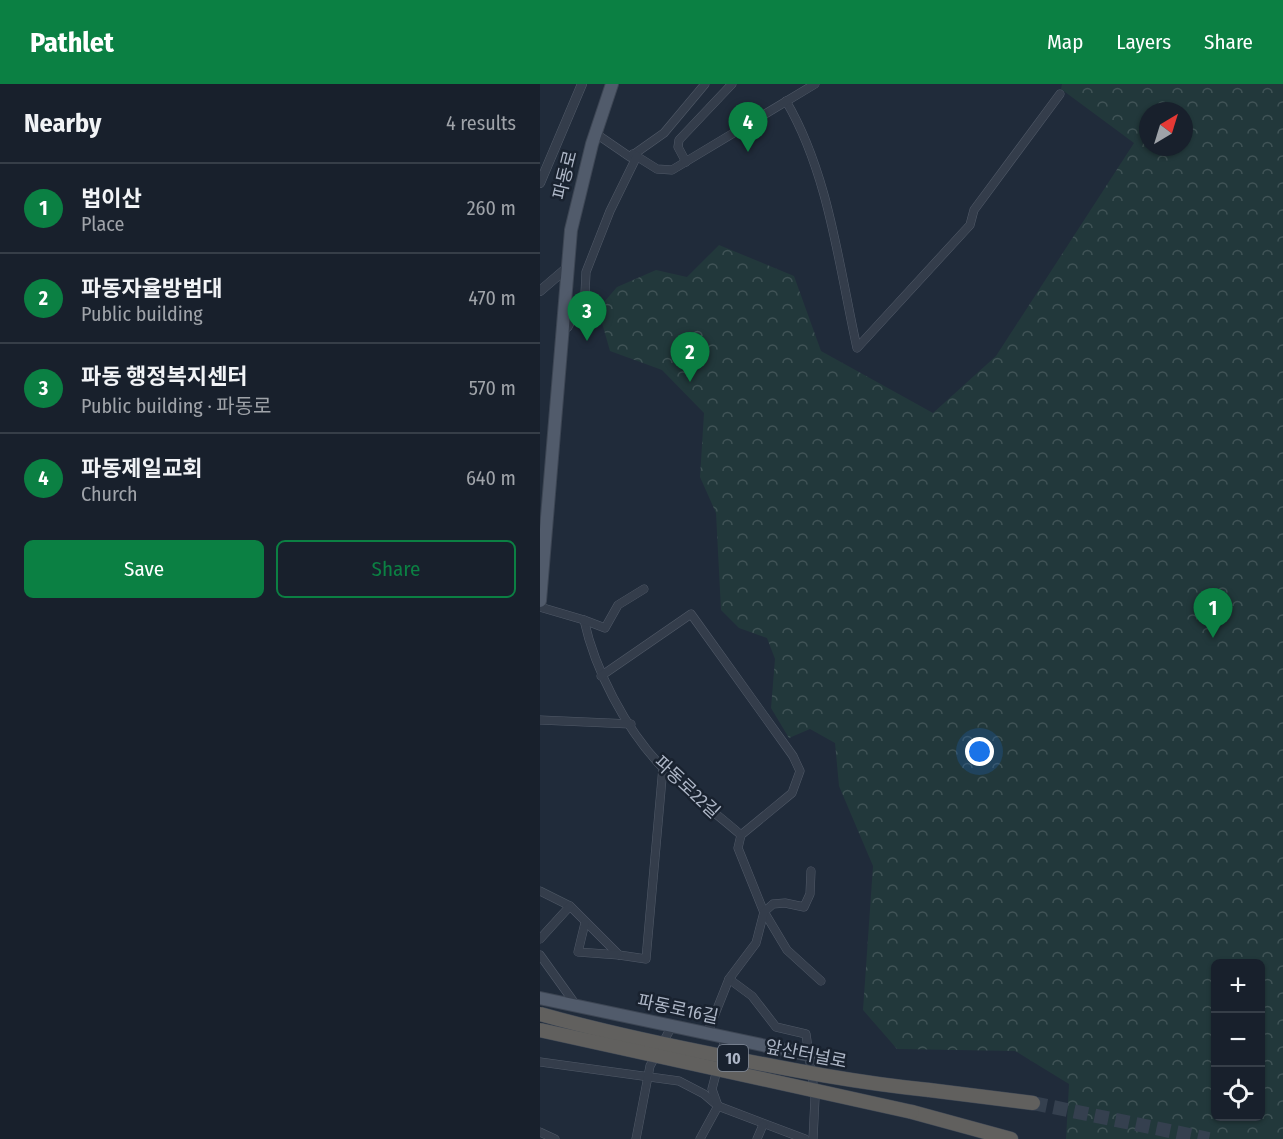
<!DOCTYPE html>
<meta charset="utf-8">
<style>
body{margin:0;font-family:"Fira Sans Condensed","Noto Sans KR",sans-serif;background:#252d38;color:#f1f3f6}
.controls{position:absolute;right:18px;bottom:18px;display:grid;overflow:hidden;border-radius:9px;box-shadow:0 2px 4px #0004}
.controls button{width:54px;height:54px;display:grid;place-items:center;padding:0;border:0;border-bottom:2px solid #363e48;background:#18202c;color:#f1f3f6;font:30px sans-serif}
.compass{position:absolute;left:599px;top:18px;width:54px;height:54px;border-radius:50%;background:#18202c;box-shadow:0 2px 4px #0004;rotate:38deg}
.you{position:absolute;left:440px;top:668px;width:21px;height:21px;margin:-15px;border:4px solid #fff;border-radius:50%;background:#1a73e8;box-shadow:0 0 0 9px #1a73e833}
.badge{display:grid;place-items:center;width:39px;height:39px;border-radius:50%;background:#0b8043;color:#fff;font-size:20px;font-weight:700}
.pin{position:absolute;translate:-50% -50px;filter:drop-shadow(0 2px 3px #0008)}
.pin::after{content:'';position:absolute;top:32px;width:21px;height:18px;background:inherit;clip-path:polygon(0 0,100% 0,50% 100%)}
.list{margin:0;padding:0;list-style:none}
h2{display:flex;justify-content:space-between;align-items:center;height:78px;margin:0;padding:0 24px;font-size:26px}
h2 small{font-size:20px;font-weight:400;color:#9fa3a9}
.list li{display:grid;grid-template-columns:39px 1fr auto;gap:18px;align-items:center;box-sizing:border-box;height:90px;padding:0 24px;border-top:2px solid #363e48}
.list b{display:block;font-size:22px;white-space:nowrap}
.list p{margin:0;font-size:20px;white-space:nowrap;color:#9fa3a9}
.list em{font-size:20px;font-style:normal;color:#9fa3a9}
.actions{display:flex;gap:12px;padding:18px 24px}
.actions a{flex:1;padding:14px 0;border:2px solid #0b8043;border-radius:9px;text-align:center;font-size:21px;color:#0b8043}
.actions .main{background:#0b8043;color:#fff}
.icon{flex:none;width:33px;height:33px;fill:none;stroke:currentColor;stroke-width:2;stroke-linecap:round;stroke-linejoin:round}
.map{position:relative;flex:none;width:743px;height:1055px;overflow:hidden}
header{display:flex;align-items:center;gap:36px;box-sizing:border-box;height:84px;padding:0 30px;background:#0b8043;color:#fff}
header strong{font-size:28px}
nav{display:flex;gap:33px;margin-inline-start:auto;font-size:21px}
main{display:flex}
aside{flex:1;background:#18202c}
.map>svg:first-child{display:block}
.forest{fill:url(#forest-crowns);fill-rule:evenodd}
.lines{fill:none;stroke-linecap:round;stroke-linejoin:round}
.trunk-tunnel{stroke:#35404f;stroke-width:14;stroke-dasharray:14 7;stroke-linecap:butt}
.minor-casing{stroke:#515a68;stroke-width:9}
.tertiary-casing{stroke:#515a68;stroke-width:10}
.primary-casing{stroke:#3d4654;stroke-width:14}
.trunk-casing{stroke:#3e4755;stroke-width:15}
.minor{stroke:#343d4b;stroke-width:8}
.tertiary{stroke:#343d4b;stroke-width:9}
.primary{stroke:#515b6b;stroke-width:12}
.trunk{stroke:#61605e;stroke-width:14}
.trunk-bridge-casing{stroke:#3e4755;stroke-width:15;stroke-linecap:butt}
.trunk-bridge{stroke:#61605e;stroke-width:14}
.labels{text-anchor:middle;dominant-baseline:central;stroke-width:5;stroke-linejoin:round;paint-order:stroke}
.shield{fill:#19222f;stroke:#818a99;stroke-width:1.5}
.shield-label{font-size:16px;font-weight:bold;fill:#aeb7c7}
.street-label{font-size:18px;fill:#aeb7c7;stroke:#19222f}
</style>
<header>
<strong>Pathlet</strong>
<nav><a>Map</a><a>Layers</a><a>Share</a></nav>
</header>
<main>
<aside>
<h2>Nearby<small>4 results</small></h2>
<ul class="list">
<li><span class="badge">1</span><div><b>법이산</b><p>Place</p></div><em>260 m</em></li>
<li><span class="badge">2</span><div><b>파동자율방범대</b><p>Public building</p></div><em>470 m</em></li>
<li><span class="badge">3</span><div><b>파동 행정복지센터</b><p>Public building · 파동로</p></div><em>570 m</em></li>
<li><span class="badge">4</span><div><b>파동제일교회</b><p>Church</p></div><em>640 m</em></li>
</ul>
<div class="actions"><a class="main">Save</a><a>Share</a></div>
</aside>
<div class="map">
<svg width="743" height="1055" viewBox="0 0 743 1055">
<defs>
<pattern id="forest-crowns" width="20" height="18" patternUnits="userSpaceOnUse" patternTransform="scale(1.5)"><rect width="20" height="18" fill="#22383b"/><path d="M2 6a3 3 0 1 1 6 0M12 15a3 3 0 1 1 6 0" fill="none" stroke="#405356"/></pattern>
</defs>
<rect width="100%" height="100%" fill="#202b3a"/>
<!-- forest -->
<path class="forest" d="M522,0H743V1055H526L529,1000L475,967L357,965L323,926L333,782L299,702L295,659L270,645L249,654L231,624L235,575L227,554L199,544L181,526L176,429L160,393L164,329L122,286L70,267L58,225L77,203L116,186L147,193L179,161L254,192L281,267L393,329L456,272L594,59L521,5ZM608,27H644V63H608ZM676,880H720V1032H676Z"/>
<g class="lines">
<!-- trunk-tunnel -->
<path class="trunk-tunnel" d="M493,1019L669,1055"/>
<!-- minor casing -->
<g class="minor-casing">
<g id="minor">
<path d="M246,17C289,90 299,183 317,264L430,141L434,126L520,10"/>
<path d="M55,49L90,73L124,49L165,0"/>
<path d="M93,70L117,85L132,86L275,0"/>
<path d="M146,78L138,63L139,56L192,0"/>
<path d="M22,247L28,243L45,210L46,188L70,127L97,72"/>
<path d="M0,523L44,536C55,586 85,644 121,682C145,707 175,728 201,751L198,764L223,826L247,866L281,897"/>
<path d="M44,536L65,544L78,521L104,505"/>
<path d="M61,592L151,530L253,672L260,687L252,709L201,751"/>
<path d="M0,636L91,640"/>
<path d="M0,807L30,822L79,871L106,875L123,683"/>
<path d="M45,839L38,868L79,871"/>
<path d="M0,855L30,822"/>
<path d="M0,871L36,921"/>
<path d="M189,895L212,912L236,943L266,950L275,1014L273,1055"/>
<path d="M167,950L189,895L216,859L224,828L233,820L245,819L264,823L270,810L271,787"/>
<path d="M0,978L139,997L164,1010L178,1022L265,1055"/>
<path d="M0,1048L15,1055"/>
<path d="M96,1055L110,982L132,942"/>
<path d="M160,1055L178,1022L172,1005L185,955L181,954"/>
<path d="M217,1055L223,1041"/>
</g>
</g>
<!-- tertiary casing -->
<g class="tertiary-casing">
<g id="tertiary">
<path d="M0,99L42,0"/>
<path d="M0,207L28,183"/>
</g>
</g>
<!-- primary casing -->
<g class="primary-casing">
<g id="primary">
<path d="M0,517L31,146L52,60L72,0"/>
<path d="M0,914L269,971"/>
</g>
</g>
<!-- trunk casing -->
<g class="trunk-casing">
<g id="trunk">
<path d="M389,1006L493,1019"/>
<path d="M372,1028L471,1055"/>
</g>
</g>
<!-- minor -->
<use href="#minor" class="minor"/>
<!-- tertiary -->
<use href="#tertiary" class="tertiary"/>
<!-- primary -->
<use href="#primary" class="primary"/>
<!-- trunk -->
<use href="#trunk" class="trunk"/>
<!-- trunk-bridge casing -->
<g class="trunk-bridge-casing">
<g id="trunk-bridge">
<path d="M0,930C60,947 121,960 182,972C251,986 319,999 389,1006"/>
<path d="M0,946L372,1028"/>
</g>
</g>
<!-- trunk-bridge -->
<use href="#trunk-bridge" class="trunk-bridge"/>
</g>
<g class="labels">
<!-- shield labels -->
<rect class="shield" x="178" y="961" width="30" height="26" rx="4.5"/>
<g class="shield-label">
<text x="193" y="974">10</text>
</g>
<!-- street labels -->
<g class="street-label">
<text transform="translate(25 91) rotate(-76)">파동로</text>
<text transform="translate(147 703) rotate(43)">파동로22길</text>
<text transform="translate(138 925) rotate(12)">파동로16길</text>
<text transform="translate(266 970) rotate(11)">앞산터널로</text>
</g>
</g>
</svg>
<div class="controls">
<button>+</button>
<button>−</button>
<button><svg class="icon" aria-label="locate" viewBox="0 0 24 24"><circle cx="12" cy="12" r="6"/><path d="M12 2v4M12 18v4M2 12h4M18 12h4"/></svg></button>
</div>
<svg class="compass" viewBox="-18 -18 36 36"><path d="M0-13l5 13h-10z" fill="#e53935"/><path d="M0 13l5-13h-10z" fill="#9fa3a9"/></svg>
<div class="you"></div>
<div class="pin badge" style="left:673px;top:554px">1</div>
<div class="pin badge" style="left:150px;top:298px">2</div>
<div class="pin badge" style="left:47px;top:257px">3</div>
<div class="pin badge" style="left:208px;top:68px">4</div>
</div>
</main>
